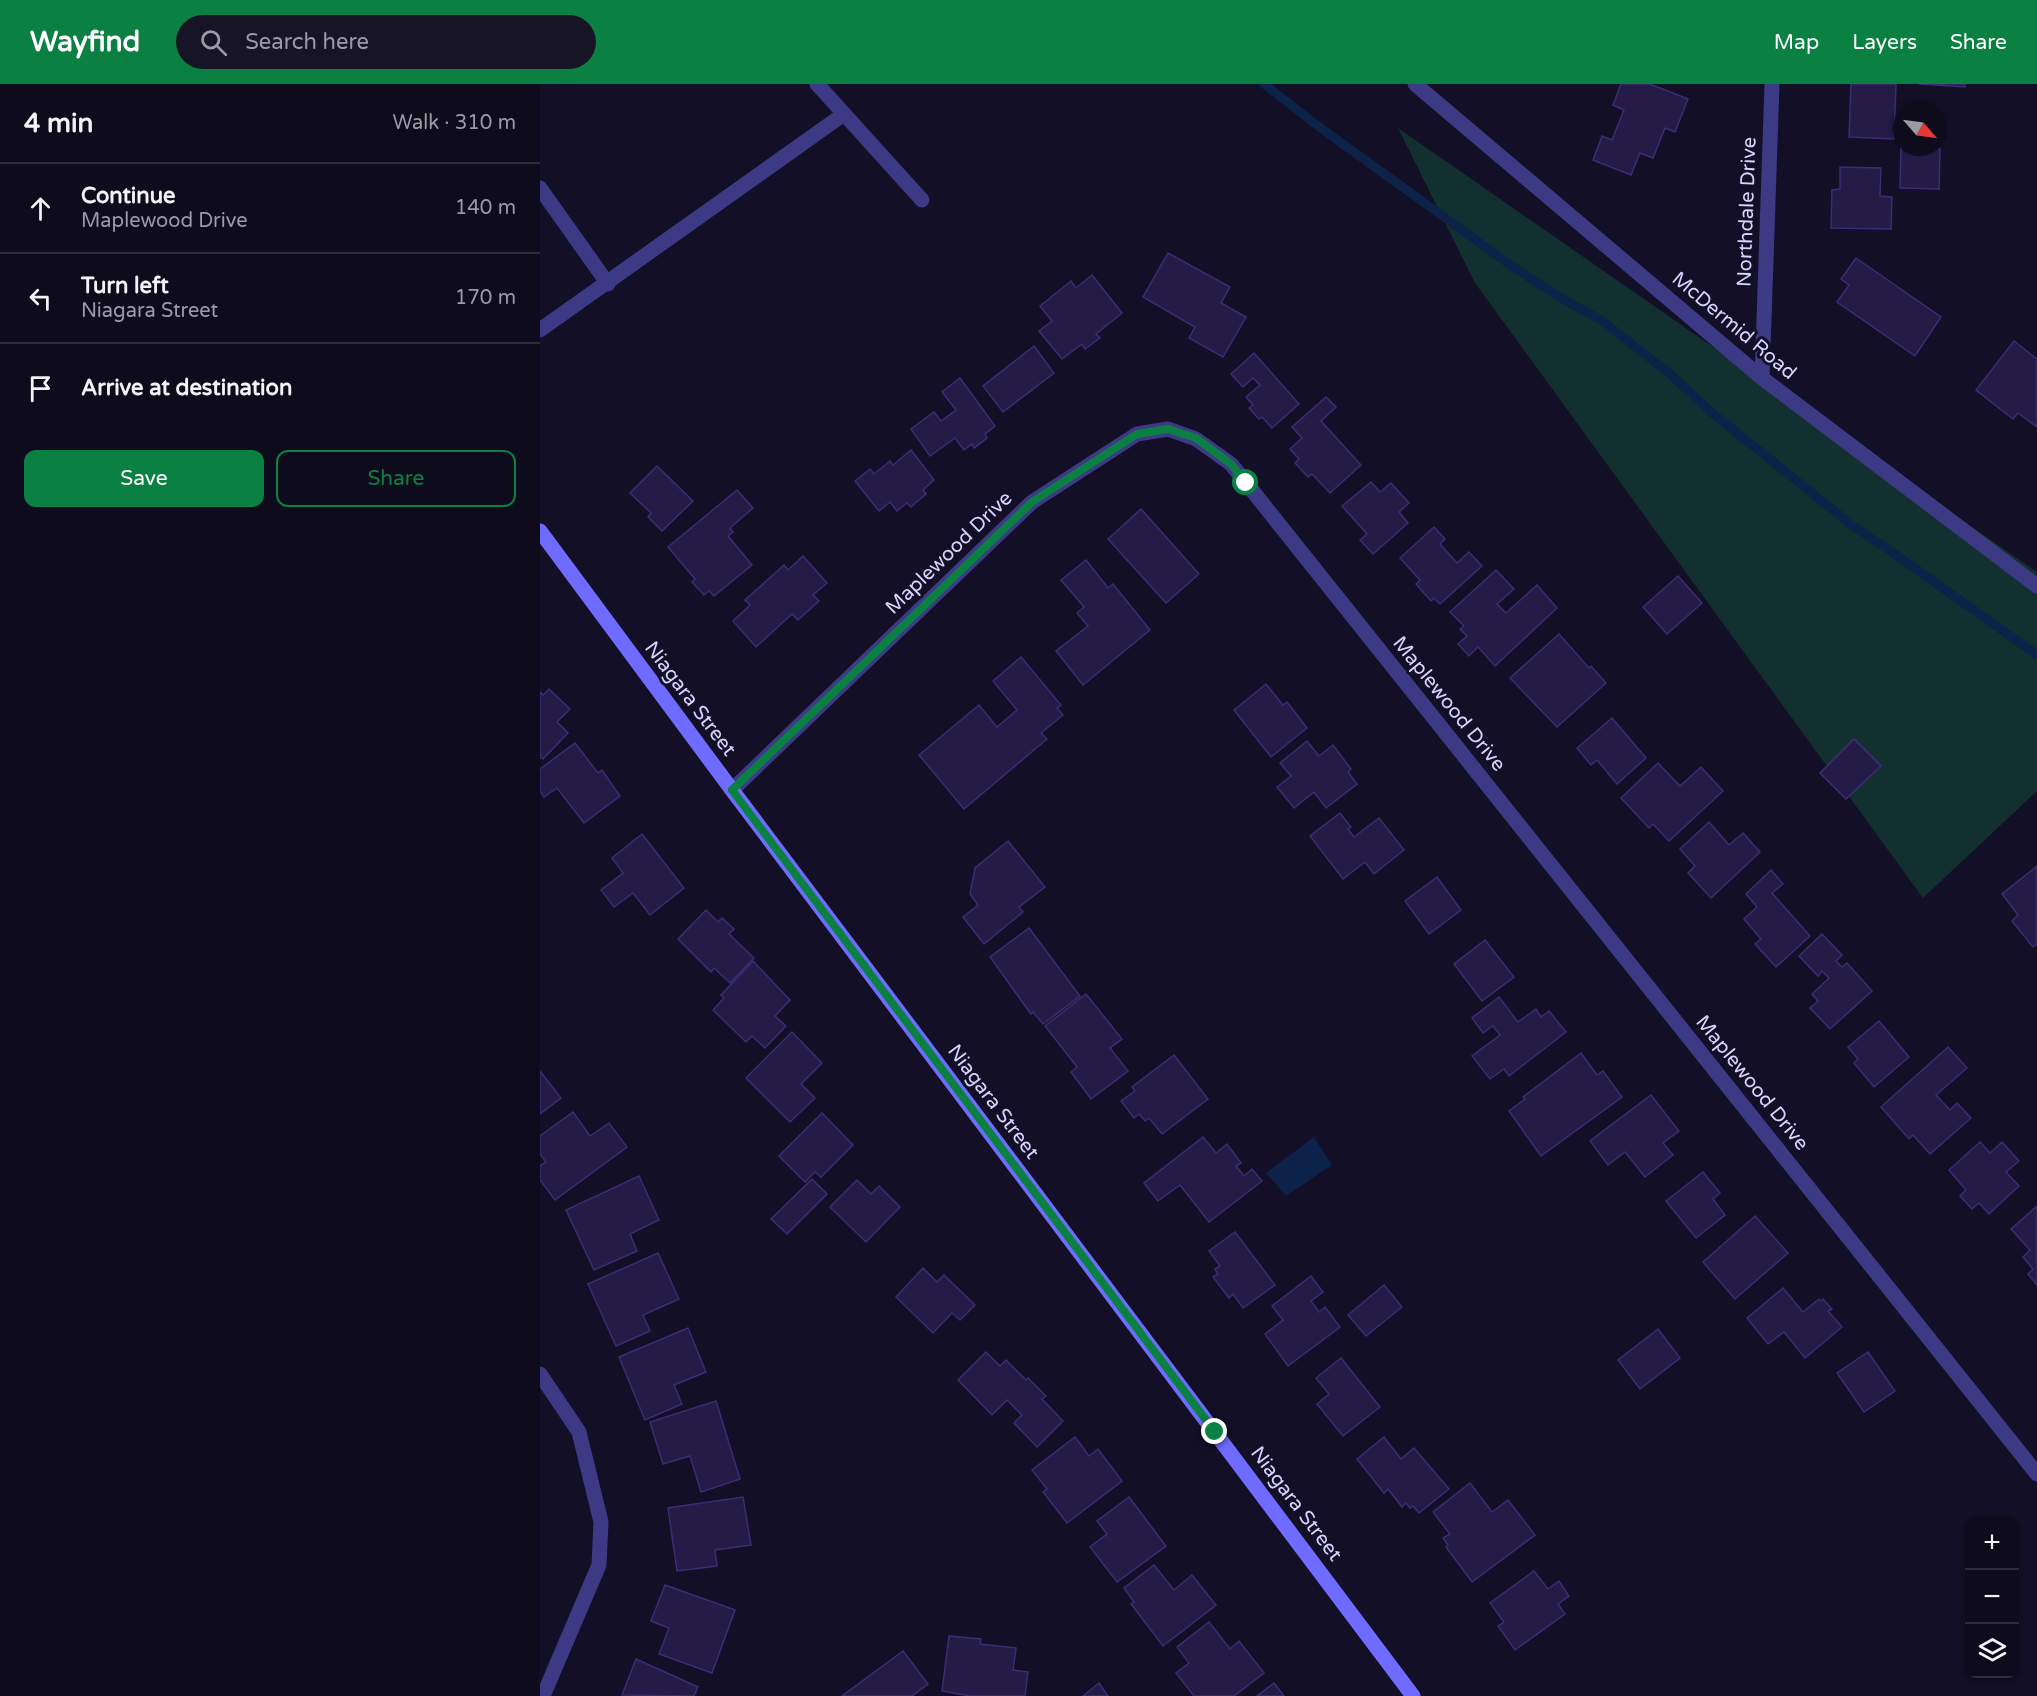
<!DOCTYPE html>
<meta charset="utf-8">
<style>
body{margin:0;font-family:"Varela Round",sans-serif;background:#171425;color:#f1f3f6}
.controls{position:absolute;right:18px;bottom:18px;display:grid;overflow:hidden;border-radius:12px;box-shadow:0 2px 4px #0004}
.controls button{width:54px;height:54px;display:grid;place-items:center;padding:0;border:0;border-bottom:2px solid #2e2b3b;background:#0e0b1c;color:#f1f3f6;font:30px sans-serif}
.compass{position:absolute;left:1353px;top:18px;width:54px;height:54px;border-radius:50%;background:#0e0b1c;box-shadow:0 2px 4px #0004;rotate:118deg}
.stop{position:absolute;width:18px;height:18px;margin:-14px;border:4px solid #0b8043;border-radius:50%;background:#fff}
.stop.end{background:#0b8043;border-color:#fff;box-shadow:0 2px 6px #0008}
.list{margin:0;padding:0;list-style:none}
h2{display:flex;justify-content:space-between;align-items:center;height:78px;margin:0;padding:0 24px;font-size:26px}
h2 small{font-size:20px;font-weight:400;color:#9b9ba3}
.list li{display:grid;grid-template-columns:39px 1fr auto;gap:18px;align-items:center;box-sizing:border-box;height:90px;padding:0 24px;border-top:2px solid #2e2b3b}
.list b{display:block;font-size:22px;white-space:nowrap}
.list p{margin:0;font-size:20px;white-space:nowrap;color:#9b9ba3}
.list em{font-size:20px;font-style:normal;color:#9b9ba3}
.actions{display:flex;gap:12px;padding:18px 24px}
.actions a{flex:1;padding:14px 0;border:2px solid #0b8043;border-radius:12px;text-align:center;font-size:21px;color:#0b8043}
.actions .main{background:#0b8043;color:#fff}
.icon{flex:none;width:33px;height:33px;fill:none;stroke:currentColor;stroke-width:2;stroke-linecap:round;stroke-linejoin:round}
.map{position:relative;flex:none;width:1497px;height:1612px;overflow:hidden}
header{display:flex;align-items:center;gap:36px;box-sizing:border-box;height:84px;padding:0 30px;background:#0b8043;color:#fff}
header strong{font-size:28px}
nav{display:flex;gap:33px;margin-inline-start:auto;font-size:21px}
.search{width:420px;height:54px;background:#171425;display:flex;align-items:center;gap:15px;box-sizing:border-box;padding:0 21px;border-radius:33px;color:#9b9ba3;font-size:22px}
main{display:flex}
aside{flex:1;background:#0e0b1c}
.map>svg:first-child{display:block}
.green{fill:#12302f}
.water{fill:#0c2248}
.lines{fill:none;stroke-linecap:round;stroke-linejoin:round}
.stream{stroke:#0c2248;stroke-width:9}
.building{fill:#241b47;stroke:#3b2d73;stroke-width:1.5}
.minor{stroke:#3d3a85;stroke-width:15}
.secondary{stroke:#6f6bff;stroke-width:15}
.route{stroke:#0b8043;stroke-width:8}
.labels{text-anchor:middle;dominant-baseline:central;stroke-width:6;stroke-linejoin:round;paint-order:stroke}
.street-label{font-size:20px;fill:#d9d4ff;stroke:#130f26}
</style>
<header>
<strong>Wayfind</strong>
<div class="search"><svg class="icon" aria-label="search" viewBox="0 0 24 24"><circle cx="10" cy="10" r="6"/><path d="M15 15l6 6"/></svg>Search here</div>
<nav><a>Map</a><a>Layers</a><a>Share</a></nav>
</header>
<main>
<aside>
<h2>4 min<small>Walk · 310 m</small></h2>
<ul class="list">
<li><svg class="icon" aria-label="ahead" viewBox="0 0 24 24"><path d="M12 20V5M6 11l6-6 6 6"/></svg><div><b>Continue</b><p>Maplewood Drive</p></div><em>140 m</em></li>
<li><svg class="icon" aria-label="left" viewBox="0 0 24 24"><path d="M17 20v-9H6M10 6l-5 5 5 5"/></svg><div><b>Turn left</b><p>Niagara Street</p></div><em>170 m</em></li>
<li><svg class="icon" aria-label="arrive" viewBox="0 0 24 24"><path d="M6 21V4h12l-3 4 3 4H6"/></svg><div><b>Arrive at destination</b></div></li>
</ul>
<div class="actions"><a class="main">Save</a><a>Share</a></div>
</aside>
<div class="map">
<svg width="1497" height="1612" viewBox="0 0 1497 1612">
<rect width="100%" height="100%" fill="#130f26"/>
<!-- green -->
<path class="green" d="M858,44L1497,488V707L1383,814L935,199Z"/>
<!-- water -->
<path class="water" d="M774,1053L792,1081L746,1112L726,1089Z"/>
<g class="lines">
<!-- stream -->
<path class="stream" d="M724,0L778,42L976,185L1021,214L1061,236L1129,289L1171,328L1313,442L1355,470L1497,571"/>
</g>
<!-- building -->
<g class="building">
<path d="M1081,0H1110L1148,15L1135,48L1125,44L1113,74L1100,69L1091,91L1053,76L1062,52L1072,56L1084,26L1073,21Z"/>
<path d="M1311,0H1356L1354,55L1309,53Z"/>
<path d="M1379,0H1425V3Z"/>
<path d="M1361,64L1400,65L1399,105L1360,104Z"/>
<path d="M1300,83L1341,84L1340,112L1352,113L1351,145L1291,144L1292,106L1300,105Z"/>
<path d="M628,169L690,203L681,219L706,233L683,273L649,254L655,243L603,213Z"/>
<path d="M1316,174L1401,233L1375,272L1297,218L1309,201L1301,195Z"/>
<path d="M552,191L582,229L556,250L560,254L545,265L542,260L522,275L499,247L512,237L500,222L531,197L536,204Z"/>
<path d="M1474,257L1497,275V343L1478,329L1473,335L1436,306Z"/>
<path d="M494,262L514,289L463,328L443,302Z"/>
<path d="M714,269L759,320L732,344L722,333L719,335L709,324L713,321L706,313L720,301L713,294L703,303L691,290Z"/>
<path d="M420,294L455,342L445,350L447,354L434,364L432,360L424,366L415,354L390,372L371,345L394,328L401,337L416,326L402,308Z"/>
<path d="M786,313L796,323L781,337L821,381L790,409L772,390L768,393L755,379L759,375L750,365L762,354L752,343Z"/>
<path d="M371,366L394,396L383,406L386,410L371,423L367,419L357,427L350,418L339,427L315,397L330,385L334,390L350,377L353,381Z"/>
<path d="M117,382L153,417L122,447L108,433L111,429L90,409Z"/>
<path d="M831,398L840,408L851,399L869,419L859,428L868,439L833,470L820,456L827,450L802,422Z"/>
<path d="M197,406L213,424L190,444L193,448L188,452L212,481L174,512L169,507L164,511L152,498L155,495L128,463Z"/>
<path d="M601,425L659,490L626,519L568,455Z"/>
<path d="M894,443L905,455L900,460L917,479L929,468L942,482L900,520L894,514L891,517L876,500L880,496L860,474Z"/>
<path d="M263,472L287,499L273,511L279,517L258,536L252,530L216,563L193,537L210,521L205,516L244,481L248,486Z"/>
<path d="M546,476L568,504L573,500L610,546L543,601L516,567L548,542L537,529L544,523L521,496Z"/>
<path d="M956,486L974,505L957,520L966,529L997,501L1017,524L955,582L938,563L929,572L918,560L927,552L920,545L924,542L910,528Z"/>
<path d="M1138,492L1162,519L1127,550L1103,523Z"/>
<path d="M1019,550L1049,584L1051,582L1066,599L1017,643L970,594Z"/>
<path d="M481,573L521,621L517,624L523,631L501,649L507,655L424,725L379,671L439,621L457,643L477,626L453,597Z"/>
<path d="M726,600L743,621L747,618L767,644L731,673L694,626Z"/>
<path d="M9,605L30,625L17,638L28,649L3,675L0,673V608L3,611Z"/>
<path d="M1072,634L1106,674L1077,700L1057,676L1051,681L1037,664Z"/>
<path d="M1314,655L1341,682L1306,715L1280,689Z"/>
<path d="M767,657L779,672L793,661L811,685L808,688L817,700L786,724L774,708L754,724L737,703L751,692L740,679Z"/>
<path d="M35,659L58,689L62,686L80,712L44,739L17,704L4,713L0,707V685Z"/>
<path d="M1118,679L1140,702L1161,683L1183,707L1129,757L1113,740L1109,744L1081,714Z"/>
<path d="M800,729L811,743L808,745L814,753L839,734L864,766L834,790L825,778L803,795L770,752Z"/>
<path d="M1169,738L1189,761L1203,749L1220,768L1171,814L1148,789L1155,782L1140,765Z"/>
<path d="M102,750L144,804L110,831L93,809L74,823L61,806L83,789L72,774Z"/>
<path d="M468,757L505,803L479,823L483,828L444,860L423,833L438,821L430,810L435,784Z"/>
<path d="M1497,782V860L1493,863L1472,837L1478,831L1462,810Z"/>
<path d="M1231,786L1243,800L1232,809L1270,852L1236,883L1215,860L1221,855L1204,835L1217,823L1206,810Z"/>
<path d="M897,793L921,826L889,850L865,817Z"/>
<path d="M166,826L178,838L182,834L194,845L189,850L214,874L190,899L174,884L171,888L138,855Z"/>
<path d="M489,844L540,912L503,940L493,928L491,930L450,873Z"/>
<path d="M1282,850L1302,871L1296,877L1302,883L1307,879L1332,907L1290,945L1270,924L1278,917L1272,910L1289,894L1282,887L1278,892L1259,872Z"/>
<path d="M945,856L974,893L942,917L914,880Z"/>
<path d="M213,877L250,916L235,932L246,942L225,964L212,952L206,958L173,926L184,914L181,911Z"/>
<path d="M546,910L582,955L570,964L588,987L551,1015L531,988L537,983L505,942Z"/>
<path d="M959,913L978,938L996,925L1001,933L1009,927L1026,948L969,992L964,985L950,995L932,972L960,951L953,942L943,949L932,934Z"/>
<path d="M1339,937L1369,973L1334,1003L1314,979L1318,975L1308,963Z"/>
<path d="M252,948L282,979L261,1000L275,1014L250,1038L206,994Z"/>
<path d="M1408,963L1427,984L1396,1011L1410,1026L1417,1019L1431,1034L1390,1070L1373,1051L1369,1055L1341,1023Z"/>
<path d="M1041,969L1057,991L1063,987L1082,1013L1001,1072L969,1027L985,1015L983,1013Z"/>
<path d="M634,971L668,1015L622,1050L609,1034L605,1037L599,1030L594,1034L581,1017L595,1007L592,1003Z"/>
<path d="M0,987L21,1014L0,1030Z"/>
<path d="M1111,1011L1139,1047L1123,1059L1133,1071L1105,1093L1085,1068L1068,1081L1050,1057Z"/>
<path d="M33,1028L50,1052L69,1039L87,1063L15,1116L0,1096V1082L6,1078L0,1070V1052Z"/>
<path d="M282,1029L313,1061L281,1093L275,1088L265,1098L239,1072Z"/>
<path d="M663,1053L676,1069L687,1060L701,1079L696,1082L704,1092L712,1085L722,1097L669,1138L640,1101L618,1117L604,1099Z"/>
<path d="M1440,1058L1450,1069L1462,1058L1479,1077L1466,1088L1479,1102L1449,1130L1439,1119L1432,1125L1420,1112L1426,1106L1409,1086Z"/>
<path d="M1163,1088L1180,1109L1173,1115L1185,1131L1156,1154L1126,1117Z"/>
<path d="M99,1092L119,1136L90,1150L97,1167L54,1186L26,1126Z"/>
<path d="M272,1095L287,1110L247,1150L231,1135Z"/>
<path d="M317,1096L331,1110L339,1102L360,1123L326,1158L290,1123Z"/>
<path d="M1497,1122V1201L1488,1190L1493,1185L1483,1173L1490,1166L1471,1145Z"/>
<path d="M1215,1132L1248,1169L1195,1215L1163,1178Z"/>
<path d="M695,1148L735,1201L703,1224L693,1210L689,1214L673,1193L678,1190L675,1185L680,1182L669,1167Z"/>
<path d="M118,1169L139,1215L103,1231L110,1247L76,1262L48,1200Z"/>
<path d="M383,1184L397,1198L404,1191L435,1221L420,1236L412,1229L393,1249L356,1213Z"/>
<path d="M771,1192L783,1208L771,1217L779,1228L785,1223L800,1243L748,1282L725,1250L743,1236L732,1222Z"/>
<path d="M844,1201L862,1223L826,1252L808,1231Z"/>
<path d="M1243,1204L1263,1228L1279,1215L1281,1217L1283,1215L1292,1225L1288,1227L1302,1243L1265,1274L1244,1248L1228,1260L1207,1234Z"/>
<path d="M148,1244L166,1288L134,1301L142,1320L105,1336L79,1273Z"/>
<path d="M1118,1245L1140,1274L1100,1305L1078,1276Z"/>
<path d="M446,1268L460,1282L466,1276L486,1296L488,1294L506,1312L502,1315L523,1337L497,1363L474,1339L482,1331L467,1316L452,1331L418,1296Z"/>
<path d="M1328,1268L1355,1307L1324,1328L1297,1289Z"/>
<path d="M801,1274L840,1323L803,1352L777,1320L789,1310L776,1294Z"/>
<path d="M176,1317L200,1395L161,1408L150,1372L123,1380L110,1338Z"/>
<path d="M535,1353L549,1372L558,1365L582,1397L527,1439L503,1408L507,1405L492,1386Z"/>
<path d="M844,1353L861,1375L874,1364L909,1405L879,1429L873,1422L870,1424L866,1419L862,1423L848,1405L844,1409L817,1375Z"/>
<path d="M930,1399L952,1428L968,1416L995,1451L932,1498L906,1463L908,1461L903,1454L910,1450L893,1428Z"/>
<path d="M203,1413L211,1461L175,1466L177,1482L137,1487L128,1424Z"/>
<path d="M589,1413L626,1462L577,1498L550,1463L567,1450L557,1437Z"/>
<path d="M614,1481L634,1506L652,1491L676,1521L623,1562L591,1520L594,1518L584,1504Z"/>
<path d="M994,1487L1008,1505L1019,1497L1029,1512L1018,1520L1025,1530L975,1566L958,1542L964,1538L950,1519Z"/>
<path d="M125,1501L195,1526L172,1589L119,1570L129,1544L111,1537Z"/>
<path d="M669,1538L690,1565L699,1557L724,1589L694,1612H654L636,1589L649,1579L637,1563Z"/>
<path d="M409,1552L441,1555L440,1560L476,1564L473,1586L488,1588L485,1612H430L402,1607Z"/>
<path d="M363,1567L388,1600L372,1612H302Z"/>
<path d="M96,1575L158,1603L154,1612L82,1611Z"/>
<path d="M559,1599L568,1612H543Z"/>
<path d="M734,1599L744,1612H717Z"/>
</g>
<g class="lines">
<!-- minor -->
<g class="minor">
<path d="M277,0L382,116"/>
<path d="M875,0L1222,294L1497,502"/>
<path d="M0,104L68,200"/>
<path d="M0,246L304,30"/>
<path d="M1222,294L1232,0"/>
<path d="M192,706L492,418L597,350L628,345L656,355L691,380L1497,1390"/>
<path d="M0,1290L39,1348L61,1438L59,1481L3,1612"/>
</g>
<!-- secondary -->
<path class="secondary" d="M0,447L192,706L873,1612"/>
</g>
<g class="lines">
<!-- route -->
<path class="route" d="M675,1348L192,706L492,418L597,350L628,345L656,354L691,380L706,399"/>
</g>
<g class="labels">
<!-- street labels -->
<g class="street-label">
<text transform="translate(1207 128) rotate(-88)">Northdale Drive</text>
<text transform="translate(1194 242) rotate(40)">McDermid Road</text>
<text transform="translate(409 469) rotate(-44)">Maplewood Drive</text>
<text transform="translate(150 615) rotate(53)">Niagara Street</text>
<text transform="translate(909 620) rotate(51)">Maplewood Drive</text>
<text transform="translate(1212 999) rotate(51)">Maplewood Drive</text>
<text transform="translate(453 1018) rotate(53)">Niagara Street</text>
<text transform="translate(756 1420) rotate(53)">Niagara Street</text>
</g>
</g>
</svg>
<div class="controls">
<button>+</button>
<button>−</button>
<button><svg class="icon" aria-label="layers" viewBox="0 0 24 24"><path d="M12 4l9 5-9 5-9-5zM3 14l9 5 9-5"/></svg></button>
</div>
<svg class="compass" viewBox="-18 -18 36 36"><path d="M0-13l5 13h-10z" fill="#e53935"/><path d="M0 13l5-13h-10z" fill="#9b9ba3"/></svg>
<div class="stop" style="left:706px;top:399px"></div>
<div class="stop end" style="left:675px;top:1348px"></div>
</div>
</main>
